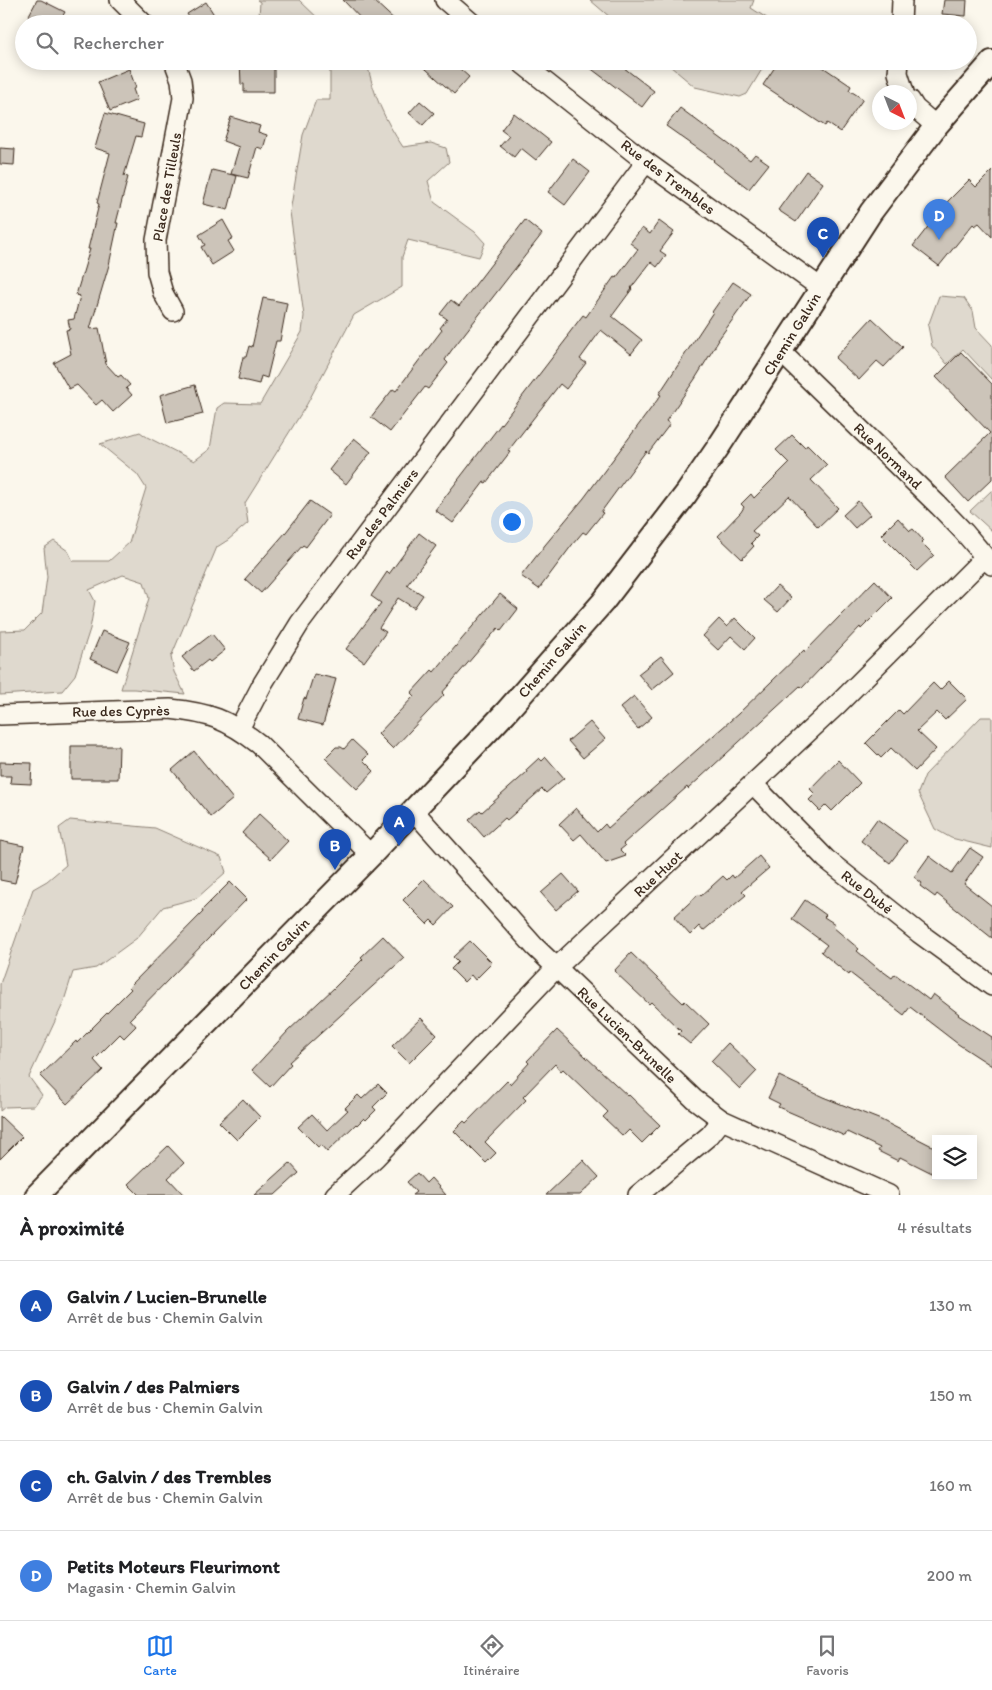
<!DOCTYPE html>
<html lang="fr">
<meta charset="utf-8">
<style>
body{margin:0;font-family:Itim,sans-serif;background:#f2f2f2;color:#202124}
.controls{position:absolute;right:15px;bottom:15px;display:grid;overflow:hidden;border-radius:0px;box-shadow:0 2px 12px #0003}
.controls button{width:45px;height:45px;display:grid;place-items:center;padding:0;border:0;border-bottom:1px solid #e0e0e0;background:#fff;color:#202124;font:25px sans-serif}
.compass{position:absolute;left:872px;top:85px;width:45px;height:45px;border-radius:50%;background:#fff;box-shadow:0 2px 12px #0003;rotate:138deg}
.you{position:absolute;left:511px;top:521px;width:18px;height:18px;margin:-12px;border:4px solid #fff;border-radius:50%;background:#1a73e8;box-shadow:0 0 0 8px #1a73e833}
.badge{display:grid;place-items:center;width:32px;height:32px;border-radius:50%;background:#1a73e8;color:#fff;font-size:16px;font-weight:700}
.pin{position:absolute;translate:-50% -41px;filter:drop-shadow(0 1px 2px #0008)}
.pin::after{content:'';position:absolute;top:26px;width:18px;height:15px;background:inherit;clip-path:polygon(0 0,100% 0,50% 100%)}
.list{margin:0;padding:0;list-style:none}
h2{display:flex;justify-content:space-between;align-items:center;height:65px;margin:0;padding:0 20px;font-size:21px}
h2 small{font-size:16px;font-weight:400;color:#757577}
.list li{display:grid;grid-template-columns:32px 1fr auto;gap:15px;align-items:center;box-sizing:border-box;height:90px;padding:0 20px;border-top:1px solid #e0e0e0}
.list b{display:block;font-size:19px;white-space:nowrap}
.list p{margin:0;font-size:16px;white-space:nowrap;color:#757577}
.list em{font-size:16px;font-style:normal;color:#757577}
.icon{flex:none;width:28px;height:28px;fill:none;stroke:currentColor;stroke-width:2;stroke-linecap:round;stroke-linejoin:round}
.map{position:relative;flex:none;width:992px;height:1195px;overflow:hidden}
.search{position:absolute;background:#fff;box-shadow:0 2px 12px #0003;left:15px;right:15px;top:15px;height:55px;display:flex;align-items:center;gap:12px;box-sizing:border-box;padding:0 18px;border-radius:28px;color:#757577;font-size:19px}
.sheet{height:425px;background:#fff}
nav{display:flex;justify-content:space-around;align-items:center;box-sizing:border-box;height:70px;border-top:1px solid #e0e0e0;background:#fff;font-size:14px;color:#757577}
nav a{display:grid;justify-items:center;gap:2px}
nav .on{color:#1a73e8}
.map>svg:first-child{display:block}
.green{fill:#dfd9ce;stroke:#8d8276}
.building{fill:#ccc4b9;stroke:#3b2a1e}
.lines{fill:none;stroke-linecap:round;stroke-linejoin:round}
.minor-casing{stroke:#3b2a1e;stroke-width:22}
.tertiary-casing{stroke:#3b2a1e;stroke-width:26}
.minor{stroke:#fbf7ec;stroke-width:19}
.tertiary{stroke:#fbf7ec;stroke-width:22}
.labels{text-anchor:middle;dominant-baseline:central;stroke-width:4;stroke-linejoin:round;paint-order:stroke}
.street-label{font-size:15px;fill:#3b2a1e;stroke:#fbf7ec}
</style>
<div class="map">
<svg width="992" height="1195" viewBox="0 0 992 1195">
<rect width="100%" height="100%" fill="#fbf7ec"/>
<filter id="ink" filterUnits="userSpaceOnUse"><feTurbulence type="fractalNoise" baseFrequency=".02" numOctaves="2"/><feDisplacementMap in="SourceGraphic" scale="10" xChannelSelector="R" yChannelSelector="G"/><feConvolveMatrix kernelMatrix="1 2 1 2 8 2 1 2 1" color-interpolation-filters="sRGB"/></filter>
<g filter="url(#ink)">
<!-- green -->
<g class="green">
<path d="M257,0H299L324,24H251L259,17L260,2Z"/>
<path d="M590,0H754L751,8L776,24H618Z"/>
<path d="M324,61L367,62C373,94 384,119 403,147L431,143L446,148L449,162L428,181L434,202L475,232L485,243L479,257L408,240L402,257V287L354,315L307,404L245,503L248,523L228,540L217,547L171,657L174,672L185,694L134,689H121L149,598L144,582L123,575L89,590L95,601L90,629L75,675L62,691L0,695V631L25,630L42,613L47,577L44,548L54,541L68,551L73,561H109L129,543L146,488L137,474L100,444L140,432L147,437L194,461L210,449L217,408L224,403L260,404L302,332L304,316L290,212L303,135L316,100H330V70Z"/>
<path d="M664,61H767L747,94L740,97L695,87Z"/>
<path d="M939,296L964,298L973,311L976,328L992,345V380L963,349L947,364L932,346L928,326Z"/>
<path d="M992,490V531L970,511Z"/>
<path d="M981,717H992V848L951,838L935,829L918,793L925,775Z"/>
<path d="M70,820L155,828L221,857L226,872L197,898L163,907L137,938L96,968L73,972L63,1004L29,1077L42,1095L34,1106L5,1107L0,1111V984L33,889L47,881L66,865L59,828Z"/>
</g>
<!-- building -->
<g class="building">
<path d="M37,0H41L65,12L58,24H41L28,17Z"/>
<path d="M343,0H373L399,24H366Z"/>
<path d="M944,0H967L966,16L942,14Z"/>
<path d="M206,2L220,24H193L187,14Z"/>
<path d="M240,61H270V65H274V92H244V84H241Z"/>
<path d="M417,61H451L469,77L454,94Z"/>
<path d="M581,61H615L654,91L642,107Z"/>
<path d="M779,61H814L851,86L849,90L863,99L840,132L827,123L825,126L763,85Z"/>
<path d="M129,69L136,88L133,89L137,100L110,111L98,82Z"/>
<path d="M420,101L434,113L423,125L409,113Z"/>
<path d="M680,108L750,160L755,154L769,164L749,189L713,161L714,160L666,126Z"/>
<path d="M105,113L144,124L141,137L136,136L124,176L128,177L116,223H118L109,265L90,329L99,328L106,364L118,377L121,375L130,385L126,388L132,395L113,412L102,400L96,405L77,385L69,389L54,363L71,354L66,330L70,329L68,320L74,319L80,296L76,295L90,249H88L99,204L97,203L110,153L95,148Z"/>
<path d="M514,113L551,142L536,160L521,148L514,157L500,146L509,136L501,130Z"/>
<path d="M231,117L260,126L258,132L267,135L263,149L257,147L248,178L231,174L239,147L223,141Z"/>
<path d="M0,148L15,149L14,165L0,164Z"/>
<path d="M573,159L590,172L565,205L548,192Z"/>
<path d="M212,170L237,176L228,210L203,204Z"/>
<path d="M806,171L823,183L796,222L778,210Z"/>
<path d="M992,171V237L979,223L975,226L973,224L939,266L913,246L948,201L969,180L976,187Z"/>
<path d="M223,220L233,238L228,241L234,251L212,265L201,247L205,245L199,235Z"/>
<path d="M525,220L542,234L451,351L445,360L448,363L428,389L425,387L390,432L371,417L393,389L396,391L442,330L440,328L447,319L440,314L451,300L459,306Z"/>
<path d="M659,221L674,232L660,251L666,255L657,267L651,262L631,288L632,289L612,316L642,340L631,354L601,330L580,359L586,363L566,389L560,384L508,451L510,452L486,483L484,482L453,523L435,510L568,337L567,336L583,315L586,317L614,277L616,278L638,249L630,243L642,228L650,234Z"/>
<path d="M733,282L751,294L718,340H719L695,379L666,421L670,424L648,453L646,451L623,482L601,512L603,513L586,534L583,532L572,545L539,589L521,576L545,545L584,498L661,395L659,394L713,312H712Z"/>
<path d="M263,298L287,303L280,341H276L267,378L261,376L259,384L238,379L243,357H246L249,346L252,347Z"/>
<path d="M872,318L903,347L884,367L877,361L859,380L835,358Z"/>
<path d="M961,352L992,384V479L968,502L945,477L990,433L936,377Z"/>
<path d="M195,385L203,414L167,423L160,395Z"/>
<path d="M792,435L805,448L807,445L827,465L811,480L838,508L818,527L789,496L752,531L758,536L751,543L754,546L742,559L718,536L741,512L744,507L741,504L751,494L754,498L789,463L776,450Z"/>
<path d="M354,438L371,452L346,484L329,470Z"/>
<path d="M310,501L330,515L306,547L303,545L261,593L245,579L286,532Z"/>
<path d="M858,501L870,515L855,528L843,515Z"/>
<path d="M898,518L910,531L913,529L923,540L921,542L934,555L917,571L881,535Z"/>
<path d="M419,533L436,546L407,585L423,595L414,608L398,598L379,628L386,632L364,662L346,649L381,603L371,596L387,572L389,574Z"/>
<path d="M875,580L892,598L861,629L860,627L802,688L800,686L688,789L687,787L623,844L625,846L620,850L626,856L606,863L581,834L574,840L559,824L576,808L597,832L605,824L608,828L738,714L804,650L805,652Z"/>
<path d="M777,586L791,598L778,612L764,600Z"/>
<path d="M500,594L518,609L501,631L498,628L442,693L444,695L393,749L378,734L414,696L411,693L432,670L434,672Z"/>
<path d="M735,618L755,638L745,649L731,636L718,650L703,636L719,619L727,627Z"/>
<path d="M102,631L130,642L117,671L90,659Z"/>
<path d="M212,634L225,650L210,662L208,660L194,671L182,657Z"/>
<path d="M661,656L674,672L652,690L638,674Z"/>
<path d="M314,674L336,679L323,725L298,719L304,698L306,699Z"/>
<path d="M949,681L967,699L945,720L937,712L917,731L936,749L915,771L891,748L881,758L866,743L899,710L903,714L933,683L940,690Z"/>
<path d="M634,696L652,717L638,729L620,708Z"/>
<path d="M590,722L605,739L583,758L568,741Z"/>
<path d="M352,740L368,755L363,760L374,771L357,789L325,758L336,747H341L344,749Z"/>
<path d="M71,746H119L118,779H71Z"/>
<path d="M194,751L233,799L211,817L172,770Z"/>
<path d="M546,757L564,778L546,793L542,789L507,820L505,818L484,837L469,820L480,810L482,812L527,772L526,770L539,758L542,761Z"/>
<path d="M838,760L860,783L832,811L826,805L820,811L809,800L815,794L810,789Z"/>
<path d="M0,762L32,763L31,784L10,783L11,776H0Z"/>
<path d="M259,814L288,841L271,859L242,833Z"/>
<path d="M877,819L907,841L890,863L861,841Z"/>
<path d="M0,841L24,846L15,883L0,880Z"/>
<path d="M970,848L983,857L964,884L992,906V938L937,894L935,897L920,886L922,883L914,877L929,856L952,873Z"/>
<path d="M759,856L769,868L742,891L746,895L703,931L699,926L690,935L674,917L699,894L701,896L723,876L727,880L732,875L734,878Z"/>
<path d="M563,874L578,891L556,910L541,893Z"/>
<path d="M424,879L453,907L436,925L431,920L427,924L403,900Z"/>
<path d="M230,882L247,899L130,1019L136,1026L124,1038L120,1034L94,1060L103,1070L67,1104L40,1076L76,1041L77,1043L131,989L129,987L203,912L202,910Z"/>
<path d="M805,900L826,915L824,917L835,924L833,927L859,949L857,951L881,971V970L892,978L895,974L929,1000L933,994L959,1014L958,1015L992,1037V1066L958,1044L910,1007L904,1015L850,973L849,975L821,952L827,945L792,919Z"/>
<path d="M383,936L404,958L289,1062L291,1064L270,1087L252,1070L288,1031L334,988L363,959L361,957Z"/>
<path d="M470,941L492,963L475,980L471,975L464,982L451,969L458,962L453,957Z"/>
<path d="M631,953L683,1003L685,1001L709,1024L690,1044L678,1034L681,1031L651,1002L649,1004L614,971Z"/>
<path d="M421,1018L437,1035L409,1063L392,1046Z"/>
<path d="M557,1030L628,1096L629,1095L660,1125L642,1143L629,1130L623,1136L603,1117L608,1112L563,1069L561,1071L555,1064L523,1097L526,1100L485,1142L496,1153L486,1163L454,1131L464,1121L466,1123L507,1081L510,1084L529,1063L527,1061Z"/>
<path d="M728,1043L757,1071L740,1089L711,1061Z"/>
<path d="M779,1076L823,1097L881,1120L936,1148V1175L900,1157L898,1161L878,1151L880,1148L847,1132L845,1136L778,1107L780,1104L768,1098Z"/>
<path d="M378,1084L387,1093L373,1107L376,1110L366,1120L364,1118L357,1125L356,1124L327,1152L321,1145L318,1147L298,1127L312,1114L327,1130L348,1110L345,1108L358,1095L362,1099Z"/>
<path d="M243,1099L260,1117L237,1140L219,1122Z"/>
<path d="M0,1116L22,1137L0,1159Z"/>
<path d="M168,1146L184,1163L168,1178L184,1195H139L128,1184Z"/>
<path d="M583,1160L599,1177L580,1195H546Z"/>
<path d="M290,1163L299,1173L275,1195H254Z"/>
<path d="M417,1173L426,1183L431,1178L446,1195H412L416,1192L407,1182Z"/>
</g>
<g class="lines">
<!-- minor casing -->
<g class="minor-casing">
<g id="minor">
<path d="M120,0L144,24"/>
<path d="M445,0L473,24"/>
<path d="M901,24L902,0"/>
<path d="M519,61L646,162L821,288"/>
<path d="M899,61L898,73L904,92"/>
<path d="M910,100L915,108L936,126"/>
<path d="M173,311L163,293L157,272L156,240L183,98L181,80L174,61"/>
<path d="M781,352L939,506L964,532L992,565"/>
<path d="M0,715L170,709C209,713 227,719 259,744L371,855"/>
<path d="M239,729L263,683L300,623L646,162"/>
<path d="M754,785L826,859L919,933L992,986"/>
<path d="M413,810L535,947L694,1099L722,1120L889,1195"/>
<path d="M335,1195L376,1157L556,968L838,704L985,557"/>
<path d="M638,1195L710,1135L722,1120"/>
</g>
</g>
<!-- tertiary casing -->
<g class="tertiary-casing">
<path id="tertiary" d="M37,1195L371,855L506,712L603,602L686,494L719,446L871,212L936,126L992,62"/>
</g>
<!-- minor -->
<use href="#minor" class="minor"/>
<!-- tertiary -->
<use href="#tertiary" class="tertiary"/>
</g>
</g>
<g class="labels">
<!-- street labels -->
<g class="street-label">
<text transform="translate(668 177) rotate(37)">Rue des Trembles</text>
<text transform="translate(167 187) rotate(-80)">Place des Tilleuls</text>
<text transform="translate(792 334) rotate(-58)">Chemin Galvin</text>
<text transform="translate(888 456) rotate(44)">Rue Normand</text>
<text transform="translate(382 514) rotate(-53)">Rue des Palmiers</text>
<text transform="translate(552 660) rotate(-49)">Chemin Galvin</text>
<text transform="translate(121 711) rotate(-1)">Rue des Cyprès</text>
<text transform="translate(658 874) rotate(-43)">Rue Huot</text>
<text transform="translate(867 892) rotate(38)">Rue Dubé</text>
<text transform="translate(274 954) rotate(-46)">Chemin Galvin</text>
<text transform="translate(627 1035) rotate(44)">Rue Lucien-Brunelle</text>
</g>
</g>
</svg>
<div class="controls">
<button><svg class="icon" aria-label="layers" viewBox="0 0 24 24"><path d="M12 4l9 5-9 5-9-5zM3 14l9 5 9-5"/></svg></button>
</div>
<svg class="compass" viewBox="-18 -18 36 36"><path d="M0-13l5 13h-10z" fill="#e53935"/><path d="M0 13l5-13h-10z" fill="#757577"/></svg>
<div class="you"></div>
<div class="pin badge" style="left:399px;top:846px;background:#1a4fb4">A</div>
<div class="pin badge" style="left:335px;top:870px;background:#1a4fb4">B</div>
<div class="pin badge" style="left:823px;top:258px;background:#1a4fb4">C</div>
<div class="pin badge" style="left:939px;top:240px;background:#3f7fe0">D</div>
<div class="search"><svg class="icon" aria-label="search" viewBox="0 0 24 24"><circle cx="10" cy="10" r="6"/><path d="M15 15l6 6"/></svg>Rechercher</div>
</div>
<section class="sheet">
<h2>À proximité<small>4 résultats</small></h2>
<ul class="list">
<li><span class="badge" style="background:#1a4fb4">A</span><div><b>Galvin / Lucien-Brunelle</b><p>Arrêt de bus · Chemin Galvin</p></div><em>130 m</em></li>
<li><span class="badge" style="background:#1a4fb4">B</span><div><b>Galvin / des Palmiers</b><p>Arrêt de bus · Chemin Galvin</p></div><em>150 m</em></li>
<li><span class="badge" style="background:#1a4fb4">C</span><div><b>ch. Galvin / des Trembles</b><p>Arrêt de bus · Chemin Galvin</p></div><em>160 m</em></li>
<li><span class="badge" style="background:#3f7fe0">D</span><div><b>Petits Moteurs Fleurimont</b><p>Magasin · Chemin Galvin</p></div><em>200 m</em></li>
</ul>
</section>
<nav>
<a class="on"><svg class="icon" aria-label="map" viewBox="0 0 24 24"><path d="M3 6l6-2 6 2 6-2v14l-6 2-6-2-6 2zM9 4v14M15 6v14"/></svg>Carte</a>
<a><svg class="icon" aria-label="directions" viewBox="0 0 24 24"><path d="M12 3l9 9-9 9-9-9zM9 14v-3h6M13 9l2 2-2 2"/></svg>Itinéraire</a>
<a><svg class="icon" aria-label="saved" viewBox="0 0 24 24"><path d="M7 4h10v16l-5-4-5 4z"/></svg>Favoris</a>
</nav>
